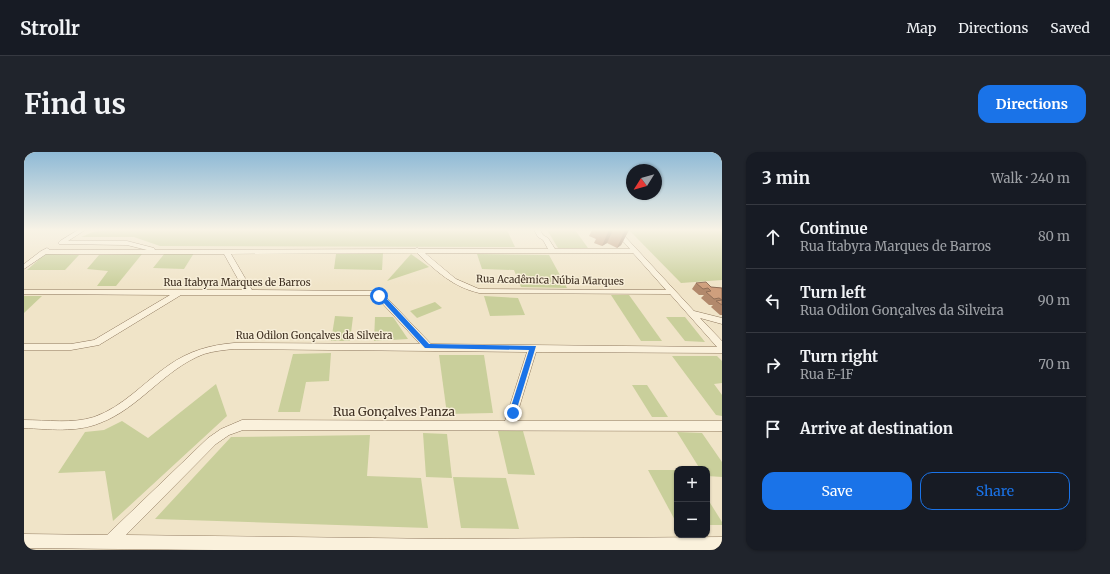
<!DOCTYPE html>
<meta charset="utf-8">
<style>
body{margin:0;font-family:Merriweather,serif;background:#20242c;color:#f1f3f6}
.controls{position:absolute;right:12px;bottom:12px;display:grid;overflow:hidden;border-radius:8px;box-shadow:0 1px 3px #0004}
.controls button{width:36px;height:36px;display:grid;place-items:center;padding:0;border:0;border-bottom:1px solid #363941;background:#171b24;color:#f1f3f6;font:20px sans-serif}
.compass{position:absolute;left:602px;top:12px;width:36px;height:36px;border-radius:50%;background:#171b24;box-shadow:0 1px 3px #0004;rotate:233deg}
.stop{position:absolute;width:12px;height:12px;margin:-9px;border:3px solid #1a73e8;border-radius:50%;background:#fff}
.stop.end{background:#1a73e8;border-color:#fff;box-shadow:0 1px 4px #0008}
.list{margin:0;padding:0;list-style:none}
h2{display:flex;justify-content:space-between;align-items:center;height:52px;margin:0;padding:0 16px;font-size:17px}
h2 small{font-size:13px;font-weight:400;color:#9ea1a6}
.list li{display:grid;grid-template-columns:26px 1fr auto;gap:12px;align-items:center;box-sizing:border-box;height:64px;padding:0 16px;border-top:1px solid #363941}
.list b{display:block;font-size:15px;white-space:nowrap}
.list p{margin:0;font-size:13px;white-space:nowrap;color:#9ea1a6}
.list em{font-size:13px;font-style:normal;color:#9ea1a6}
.actions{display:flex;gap:8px;padding:12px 16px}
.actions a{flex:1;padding:9px 0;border:1px solid #1a73e8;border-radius:12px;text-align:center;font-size:14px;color:#1a73e8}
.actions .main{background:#1a73e8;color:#fff}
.icon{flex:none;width:22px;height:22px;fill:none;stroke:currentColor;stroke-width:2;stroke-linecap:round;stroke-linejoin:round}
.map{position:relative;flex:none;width:698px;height:398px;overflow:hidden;border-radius:12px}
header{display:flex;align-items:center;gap:24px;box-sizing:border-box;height:56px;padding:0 20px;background:#171b24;border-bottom:1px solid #363941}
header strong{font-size:19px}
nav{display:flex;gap:22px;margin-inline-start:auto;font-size:14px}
.intro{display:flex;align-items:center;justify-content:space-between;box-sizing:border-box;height:96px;padding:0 24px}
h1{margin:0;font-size:28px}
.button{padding:10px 18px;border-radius:12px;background:#1a73e8;color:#fff;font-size:14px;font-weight:700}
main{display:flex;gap:24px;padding:0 24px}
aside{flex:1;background:#171b24;border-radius:12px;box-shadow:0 1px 3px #0004}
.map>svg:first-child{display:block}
.green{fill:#c9cf9b}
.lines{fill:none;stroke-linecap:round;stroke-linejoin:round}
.minor-casing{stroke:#8d765c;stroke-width:1}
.minor{fill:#faf1dc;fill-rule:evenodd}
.wall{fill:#b2896c}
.shaded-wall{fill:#916f58}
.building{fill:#cf9f7d;stroke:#916f58}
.route{fill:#1a73e8}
.labels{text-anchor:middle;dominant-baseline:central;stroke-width:3;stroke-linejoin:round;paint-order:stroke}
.street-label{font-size:10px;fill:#3d2e20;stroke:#f7eed8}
.near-street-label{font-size:12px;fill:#3d2e20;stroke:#f7eed8}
</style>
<header>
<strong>Strollr</strong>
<nav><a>Map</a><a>Directions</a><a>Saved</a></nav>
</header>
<div class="intro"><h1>Find us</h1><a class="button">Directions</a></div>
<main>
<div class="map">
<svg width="698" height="398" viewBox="0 0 698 398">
<rect width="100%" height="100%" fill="#f0e4c8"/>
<!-- green -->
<g class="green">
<path d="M84,78H320L329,80L330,78H483L491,95L136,94L110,85H57L69,80Z"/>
<path d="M523,78H551L564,96H534Z"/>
<path d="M605,78H698V128L657,131Z"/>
<path d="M141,101H170L160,117L129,116Z"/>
<path d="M359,101L358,118L310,117L312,102Z"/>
<path d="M21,102L55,103L41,118H3Z"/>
<path d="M118,102L92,134H73L84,119L63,117L75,103Z"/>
<path d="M387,102L405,115L363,129Z"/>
<path d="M453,102L525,103L543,136L497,135L490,118L458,117Z"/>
<path d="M587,143H605L638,189H617Z"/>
<path d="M0,144H18L0,161Z"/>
<path d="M460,144L494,146L501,163L466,164Z"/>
<path d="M411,150L418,156L393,166L386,159Z"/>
<path d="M311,164L329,165L326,189H307Z"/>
<path d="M351,165H369L384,187L350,189Z"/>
<path d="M642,165H661L681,190L661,189Z"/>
<path d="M307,201L305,229L282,230L276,260H254L269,202Z"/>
<path d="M415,203H460L469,261L423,262Z"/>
<path d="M648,204H693L698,209V231L690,232L698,243V264L692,263Z"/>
<path d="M192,232L203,264L89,369L81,319L34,321L61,280L80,278L98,269L124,286Z"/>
<path d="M608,233H623L644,265H628Z"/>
<path d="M474,279H499L511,323L484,322Z"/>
<path d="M653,280L678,281L698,310V325L683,324V317H676Z"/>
<path d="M399,281L423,282L428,326L402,325Z"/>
<path d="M346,283L343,324L397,326L404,376L131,367L207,285Z"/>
<path d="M624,318H653V372Z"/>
<path d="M429,325L482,326L495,377L437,376Z"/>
<path d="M683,346L698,370V373H683Z"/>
</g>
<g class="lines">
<!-- minor casing -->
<g class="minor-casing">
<path id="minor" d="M54,78H61L44,89H103L130,96L131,98L390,97L393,96L396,97H524L519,88L514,85L510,78H516L519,83L524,86L531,97H606L589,78H595L670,159L698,166V172L676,166L698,189V201L512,200L491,269H698V279L219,278L205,283L192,292L102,383L423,387L698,385V398H192L0,396V382L83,383L184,286L197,277L218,268L481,269L503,200L210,197C200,198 190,199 180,202C140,217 116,256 76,271C52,281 25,277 0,276V268C23,268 48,272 70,265C99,255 120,230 145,213C165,199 186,193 210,191L396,192L358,151L345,143H157L75,193L47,198H0V192H47L70,188L146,143L0,142V138H220L200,102H22L0,117V112L17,99L23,96L26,98H123L103,93L35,92L34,91L36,89ZM393,101C412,119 429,135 455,141L646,142L693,195L407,192L364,147L349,139L228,138L207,102ZM401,101H609L642,138L455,137L432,127Z"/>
</g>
<!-- minor -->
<use href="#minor" class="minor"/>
</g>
<!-- wall -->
<g class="wall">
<path d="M568,78H605L597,93L593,96L583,91L578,94L570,91L572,87L565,84Z"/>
<path d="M672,131L687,135L698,136V163H696L687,155L689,153H685L677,146L680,143H675L668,137Z"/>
</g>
<!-- shaded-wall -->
<g class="shaded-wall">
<path d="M585,78H589L583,91L578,94Z"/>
<path d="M601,78H605L597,93L593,96Z"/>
</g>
<!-- building -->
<path class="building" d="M682,130L687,135L698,136V153L692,149L698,148L695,146L690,147L682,140L687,139L684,136L679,137L672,131Z"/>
<!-- sky -->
<linearGradient id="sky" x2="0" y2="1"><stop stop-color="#8fbad6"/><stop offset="0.58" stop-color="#f8f3e6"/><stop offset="1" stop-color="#f8f3e6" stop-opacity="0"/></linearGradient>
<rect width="698" height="134" fill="url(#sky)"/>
<!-- route -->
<path class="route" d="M353,143H357L364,148L405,192L512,194L491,263L489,264L485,261L505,198L401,196L359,150L353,145Z"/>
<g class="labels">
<!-- street labels -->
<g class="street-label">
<text transform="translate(526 128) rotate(1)">Rua Acadêmica Núbia Marques</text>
<text x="213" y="130">Rua Itabyra Marques de Barros</text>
<text x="290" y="183">Rua Odilon Gonçalves da Silveira</text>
</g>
<!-- near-street labels -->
<g class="near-street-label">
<text x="370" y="259">Rua Gonçalves Panza</text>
</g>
</g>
</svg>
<div class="controls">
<button>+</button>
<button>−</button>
</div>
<svg class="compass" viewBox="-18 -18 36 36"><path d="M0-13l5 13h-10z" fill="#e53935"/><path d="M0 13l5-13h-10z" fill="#9ea1a6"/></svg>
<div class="stop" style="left:355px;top:144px"></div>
<div class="stop end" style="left:489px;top:261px"></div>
</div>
<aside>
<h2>3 min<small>Walk · 240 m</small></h2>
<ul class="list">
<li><svg class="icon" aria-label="ahead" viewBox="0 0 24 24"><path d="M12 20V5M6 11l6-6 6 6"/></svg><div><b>Continue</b><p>Rua Itabyra Marques de Barros</p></div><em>80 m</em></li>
<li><svg class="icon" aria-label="left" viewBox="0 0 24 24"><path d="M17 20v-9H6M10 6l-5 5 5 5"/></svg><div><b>Turn left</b><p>Rua Odilon Gonçalves da Silveira</p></div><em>90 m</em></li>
<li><svg class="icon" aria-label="right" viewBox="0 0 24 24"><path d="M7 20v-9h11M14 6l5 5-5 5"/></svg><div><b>Turn right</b><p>Rua E-1F</p></div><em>70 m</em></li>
<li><svg class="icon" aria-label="arrive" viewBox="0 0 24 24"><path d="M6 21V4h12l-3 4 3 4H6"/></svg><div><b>Arrive at destination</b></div></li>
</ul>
<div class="actions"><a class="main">Save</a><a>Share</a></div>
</aside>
</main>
